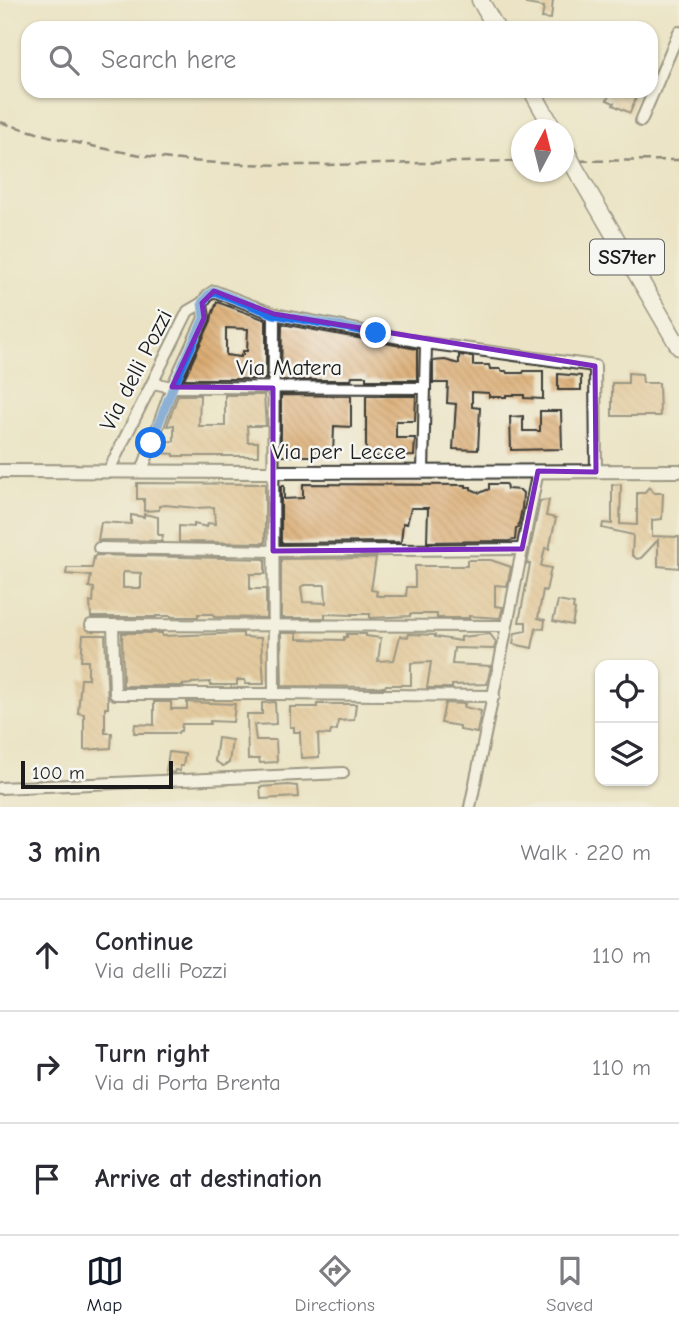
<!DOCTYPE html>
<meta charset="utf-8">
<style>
body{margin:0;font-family:"Comic Neue",sans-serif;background:#f2f2f3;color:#2b2b33}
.controls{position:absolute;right:21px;bottom:21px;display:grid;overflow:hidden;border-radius:14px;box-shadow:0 2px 5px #0004}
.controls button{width:63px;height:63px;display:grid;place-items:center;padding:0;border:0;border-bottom:2px solid #e1e1e2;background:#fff;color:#2b2b33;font:35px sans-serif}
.compass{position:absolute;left:511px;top:119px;width:63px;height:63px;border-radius:50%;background:#fff;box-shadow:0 2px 5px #0004;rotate:7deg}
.scale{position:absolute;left:21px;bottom:18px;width:152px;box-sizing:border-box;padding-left:7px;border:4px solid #1c1c1c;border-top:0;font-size:19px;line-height:24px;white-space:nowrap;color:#1c1c1c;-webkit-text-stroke:5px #f6f6f2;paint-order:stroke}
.stop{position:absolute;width:21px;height:21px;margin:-16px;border:5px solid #1a73e8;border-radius:50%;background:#fff}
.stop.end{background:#1a73e8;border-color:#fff;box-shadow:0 2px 7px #0008}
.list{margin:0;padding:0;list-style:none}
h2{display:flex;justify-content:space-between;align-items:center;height:91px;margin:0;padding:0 28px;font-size:30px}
h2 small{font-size:23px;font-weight:400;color:#7c7c81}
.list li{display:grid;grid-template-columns:46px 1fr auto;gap:21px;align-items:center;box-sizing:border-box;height:112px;padding:0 28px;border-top:2px solid #e1e1e2}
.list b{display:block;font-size:26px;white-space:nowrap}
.list p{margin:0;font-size:23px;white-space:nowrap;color:#7c7c81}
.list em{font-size:23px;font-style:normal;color:#7c7c81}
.icon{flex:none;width:38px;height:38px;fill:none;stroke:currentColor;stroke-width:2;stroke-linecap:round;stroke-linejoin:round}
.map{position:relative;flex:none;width:679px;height:807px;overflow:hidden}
.search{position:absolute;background:#fff;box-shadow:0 2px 5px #0004;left:21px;right:21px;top:21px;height:77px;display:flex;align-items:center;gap:18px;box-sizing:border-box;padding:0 24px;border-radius:21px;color:#7c7c81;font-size:26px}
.sheet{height:427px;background:#fff}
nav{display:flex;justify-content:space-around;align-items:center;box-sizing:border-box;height:98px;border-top:2px solid #e1e1e2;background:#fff;font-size:19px;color:#7c7c81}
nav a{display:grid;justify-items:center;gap:4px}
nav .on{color:#111827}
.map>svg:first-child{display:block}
.building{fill:url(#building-back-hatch);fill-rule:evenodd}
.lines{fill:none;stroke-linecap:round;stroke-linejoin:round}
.minor-casing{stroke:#3b3a35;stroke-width:14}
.tertiary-casing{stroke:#3b3a35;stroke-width:16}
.primary-casing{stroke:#3b3a35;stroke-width:19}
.minor{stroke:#fff;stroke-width:10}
.tertiary{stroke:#fff;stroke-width:12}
.primary{stroke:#fff;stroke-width:16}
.rail{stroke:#1c1c1c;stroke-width:2.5;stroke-dasharray:10 5;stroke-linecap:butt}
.primary-bridge-casing{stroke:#3b3a35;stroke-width:19;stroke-linecap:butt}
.primary-bridge{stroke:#fff;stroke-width:16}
.route{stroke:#1a73e8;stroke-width:9}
.marked{fill:none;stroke:#7b2cbf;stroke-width:5;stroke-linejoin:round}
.labels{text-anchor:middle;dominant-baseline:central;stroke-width:5;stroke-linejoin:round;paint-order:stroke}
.shield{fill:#f6f6f2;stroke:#5d5d5c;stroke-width:2}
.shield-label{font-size:21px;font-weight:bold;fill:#1c1c1c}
.street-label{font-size:23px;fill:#1c1c1c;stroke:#f6f6f2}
</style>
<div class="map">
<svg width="679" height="807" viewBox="0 0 679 807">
<defs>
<pattern id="building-back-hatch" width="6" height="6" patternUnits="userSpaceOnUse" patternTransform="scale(1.75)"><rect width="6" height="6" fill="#daaa70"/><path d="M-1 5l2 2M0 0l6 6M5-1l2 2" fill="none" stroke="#ba9260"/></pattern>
</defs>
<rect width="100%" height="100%" fill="#f6f6f2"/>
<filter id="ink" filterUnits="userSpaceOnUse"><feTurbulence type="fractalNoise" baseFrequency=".0143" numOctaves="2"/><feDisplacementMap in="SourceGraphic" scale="14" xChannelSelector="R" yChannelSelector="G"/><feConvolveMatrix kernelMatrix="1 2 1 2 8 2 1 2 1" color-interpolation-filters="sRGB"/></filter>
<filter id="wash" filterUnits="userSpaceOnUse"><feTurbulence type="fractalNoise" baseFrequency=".00686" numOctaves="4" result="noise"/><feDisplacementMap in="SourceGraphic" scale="28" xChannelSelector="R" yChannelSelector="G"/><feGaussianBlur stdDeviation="1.57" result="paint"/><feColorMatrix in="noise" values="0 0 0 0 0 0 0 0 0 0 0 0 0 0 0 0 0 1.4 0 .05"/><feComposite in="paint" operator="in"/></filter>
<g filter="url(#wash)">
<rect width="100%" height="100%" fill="#ebe3c4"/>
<g id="blocks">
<!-- building -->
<g class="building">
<path d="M527,0H553L551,19L542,18L544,7L526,4Z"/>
<path d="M611,91H621L636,98L630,113L613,105L614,103L607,100Z"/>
<path d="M217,302L266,320V379H184L211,321L212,315ZM226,328L248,329L247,351H243V355H241V357L226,355Z"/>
<path d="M282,324L417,349V380H366V376H352L351,380H281Z"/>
<path d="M459,355L473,357V365H489L490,369H501V371H506L507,373H523L524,371H543V399L524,398V395H506V397H489V393L472,392V407L480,408L478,450L453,449L456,404L447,403L448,383H433V361L445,360L459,364Z"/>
<path d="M628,373L642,374L643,383H659L660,416H612V383H628Z"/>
<path d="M558,374L581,376V390H558Z"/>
<path d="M178,395H200L199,426H225V395H264L266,426H247L248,442H258V456H174V454L162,453V442L174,441V425L167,426Z"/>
<path d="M281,395L351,396V427L334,426L333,456H281Z"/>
<path d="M366,396H416L415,421H396V438H415L414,456L366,457Z"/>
<path d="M540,411H561L562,449L511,450L510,417L523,416V431H540Z"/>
<path d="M137,483L265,484V543L179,542V526L194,527V524L207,527L208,523L215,524L214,507L196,508L165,505L159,506V510L144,511V499H137Z"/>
<path d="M303,484L466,485V487H471V489L480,493L489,489V484H506L507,489L520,490L523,493L522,508L518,528L516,529L515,540L509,541L427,542L428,508H411L407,524L403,523L401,542L281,543V486H284V499L303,498Z"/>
<path d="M621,484L620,524L637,525V493H644L649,487L654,493H663L662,519L652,520V536L679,537V568L658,566V540L641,558L637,559L632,555L633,535L602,528L603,523L612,524V485Z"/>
<path d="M549,500L546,516L556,518L549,549L545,548L541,566L551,568L546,591L543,590L538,618L545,620L544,629L536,628L532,648L513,644L515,633L526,631V622H519L530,564H527L540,501Z"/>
<path d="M144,514L158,517V535H163L162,541L98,540L101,522L131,524V515L144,517Z"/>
<path d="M96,555L265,559V574H250V589H266V618L214,617L213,614H198V617H171V616H156V617H91L90,602H93L94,588L89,587L91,576L66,574L67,568H92L94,557ZM123,572L141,573V588H123Z"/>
<path d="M376,558L371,590L377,591L376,595L379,596H406L407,587H415V566H467V560H491L511,567L507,586L495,585V606L503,607L500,618L469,616V618H437V614H410V616L370,618V614H352V615L325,614V618H281V559ZM304,585H325L326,603L303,602L301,587Z"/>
<path d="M558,601L574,604L573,609L575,610L572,625L553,621Z"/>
<path d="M122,633H162V636L243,633V637L261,638L264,684H245V680H237V685H210V682L192,683L191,684L183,685V686H123Z"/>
<path d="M281,633H297V639L344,640V637H347V634H366V636L381,638L378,661L394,660L400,636L408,637L409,634L435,635V637L461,641V637L490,634L496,642L494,649L454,648L452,664L491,666L487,684L452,685V688H427L431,662L411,663V685H386L385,687L282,686Z"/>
<path d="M83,635H105L108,702V708H105V733H112L111,748L84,750V714L78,713L81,679H88V661H81Z"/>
<path d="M154,702H171V709H187V702L235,704L233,722L210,721V724H182L181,731H179L178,733H134L135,724L154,725Z"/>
<path d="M275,702L276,724L254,725L256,740H276L277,762L260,763L259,759H248L247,714H262V703Z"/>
<path d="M445,703L465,704L464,707L481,711L477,733L460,730V726L441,723Z"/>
<path d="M317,704H356L354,720L338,721L337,730L331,731L330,735L318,734L319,757L301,758L300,732H294V727H290V707H317Z"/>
<path d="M218,738L232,740L229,763L223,766L215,761Z"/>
<path d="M169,752L185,754L183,766H180V771L175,770L174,773L166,771Z"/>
<path d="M288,785L297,786L298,797L261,799L260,787Z"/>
</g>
</g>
</g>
<g filter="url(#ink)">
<use href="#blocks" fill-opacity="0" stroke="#3b3a35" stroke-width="2"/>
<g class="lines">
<!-- minor casing -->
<g class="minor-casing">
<g id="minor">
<path d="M641,121L679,32"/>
<path d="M202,303L208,295L214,291L274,314L426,343L595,366L596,472"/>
<path d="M274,314C273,441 273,567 274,694"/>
<path d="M153,383L172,387L425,388"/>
<path d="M108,472L188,311L202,303L204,318L172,387L142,471"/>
<path d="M423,472L426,343"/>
<path d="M99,548L273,551L522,549"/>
<path d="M91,625L506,626"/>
<path d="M113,625L115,694H274L494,696"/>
<path d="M0,788L343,773"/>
<path d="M470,807C494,695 515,583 538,471"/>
</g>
</g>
<!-- tertiary casing -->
<g class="tertiary-casing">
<path id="tertiary" d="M0,471L275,472L679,471"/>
</g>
<!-- primary casing -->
<g class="primary-casing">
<g id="primary">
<path d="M480,0L496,28"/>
<path d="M532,91L554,130"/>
<path d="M575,168L679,347"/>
</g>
</g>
<!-- minor -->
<use href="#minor" class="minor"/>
<!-- tertiary -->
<use href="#tertiary" class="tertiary"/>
<!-- primary -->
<use href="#primary" class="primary"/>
<!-- rail -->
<g class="rail">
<path d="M0,122C70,144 145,159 219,163C319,168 421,162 522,161"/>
<path d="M564,161L679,160"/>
</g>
<!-- primary-bridge casing -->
<g class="primary-bridge-casing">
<path id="primary-bridge" d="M566,150L575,168"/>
</g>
<!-- primary-bridge -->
<use href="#primary-bridge" class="primary-bridge"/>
</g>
</g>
<g class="lines" filter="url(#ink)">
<!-- route -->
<path class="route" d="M151,443L173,387L204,318L202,303L208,295L214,291L274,314L376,333"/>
</g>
<!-- marked area -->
<path d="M0 0H679V807H0ZM214,291L274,314L595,366L596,472L538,471L522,549L273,551V388L172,387L204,318L202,303Z" fill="#ebe3c4" fill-opacity=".55" fill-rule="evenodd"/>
<path class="marked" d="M214,291L274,314L595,366L596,472L538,471L522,549L273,551V388L172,387L204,318L202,303Z"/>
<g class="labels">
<!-- shield labels -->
<rect class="shield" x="590" y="239.5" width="74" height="35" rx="5"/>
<g class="shield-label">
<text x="627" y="257">SS7ter</text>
</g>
<!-- street labels -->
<g class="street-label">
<text x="289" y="367">Via Matera</text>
<text transform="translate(136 370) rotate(-63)">Via delli Pozzi</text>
<text x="339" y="451">Via per Lecce</text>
</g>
</g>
</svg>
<div class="controls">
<button><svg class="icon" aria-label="locate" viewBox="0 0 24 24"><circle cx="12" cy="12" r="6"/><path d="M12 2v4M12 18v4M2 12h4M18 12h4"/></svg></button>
<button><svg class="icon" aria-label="layers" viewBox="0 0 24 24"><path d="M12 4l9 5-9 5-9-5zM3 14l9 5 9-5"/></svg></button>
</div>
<svg class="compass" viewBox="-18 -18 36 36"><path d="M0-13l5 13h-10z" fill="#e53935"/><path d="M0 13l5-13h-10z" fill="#7c7c81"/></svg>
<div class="scale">100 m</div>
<div class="stop" style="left:151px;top:443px"></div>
<div class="stop end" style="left:376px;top:333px"></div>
<div class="search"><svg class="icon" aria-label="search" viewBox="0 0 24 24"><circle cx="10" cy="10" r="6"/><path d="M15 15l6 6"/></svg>Search here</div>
</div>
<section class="sheet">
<h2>3 min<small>Walk · 220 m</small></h2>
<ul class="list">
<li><svg class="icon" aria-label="ahead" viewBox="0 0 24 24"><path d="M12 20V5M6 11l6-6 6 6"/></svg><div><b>Continue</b><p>Via delli Pozzi</p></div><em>110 m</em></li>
<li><svg class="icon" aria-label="right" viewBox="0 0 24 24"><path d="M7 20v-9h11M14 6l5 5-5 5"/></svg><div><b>Turn right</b><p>Via di Porta Brenta</p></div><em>110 m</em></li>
<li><svg class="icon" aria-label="arrive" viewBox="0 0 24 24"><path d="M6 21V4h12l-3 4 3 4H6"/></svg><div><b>Arrive at destination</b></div></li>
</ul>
</section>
<nav>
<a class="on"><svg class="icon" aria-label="map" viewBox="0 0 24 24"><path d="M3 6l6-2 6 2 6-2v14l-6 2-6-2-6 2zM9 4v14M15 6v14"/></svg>Map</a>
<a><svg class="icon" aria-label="directions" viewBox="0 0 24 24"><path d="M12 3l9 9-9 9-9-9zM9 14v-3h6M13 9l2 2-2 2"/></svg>Directions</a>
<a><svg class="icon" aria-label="saved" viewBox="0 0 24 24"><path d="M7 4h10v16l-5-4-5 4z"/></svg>Saved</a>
</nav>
